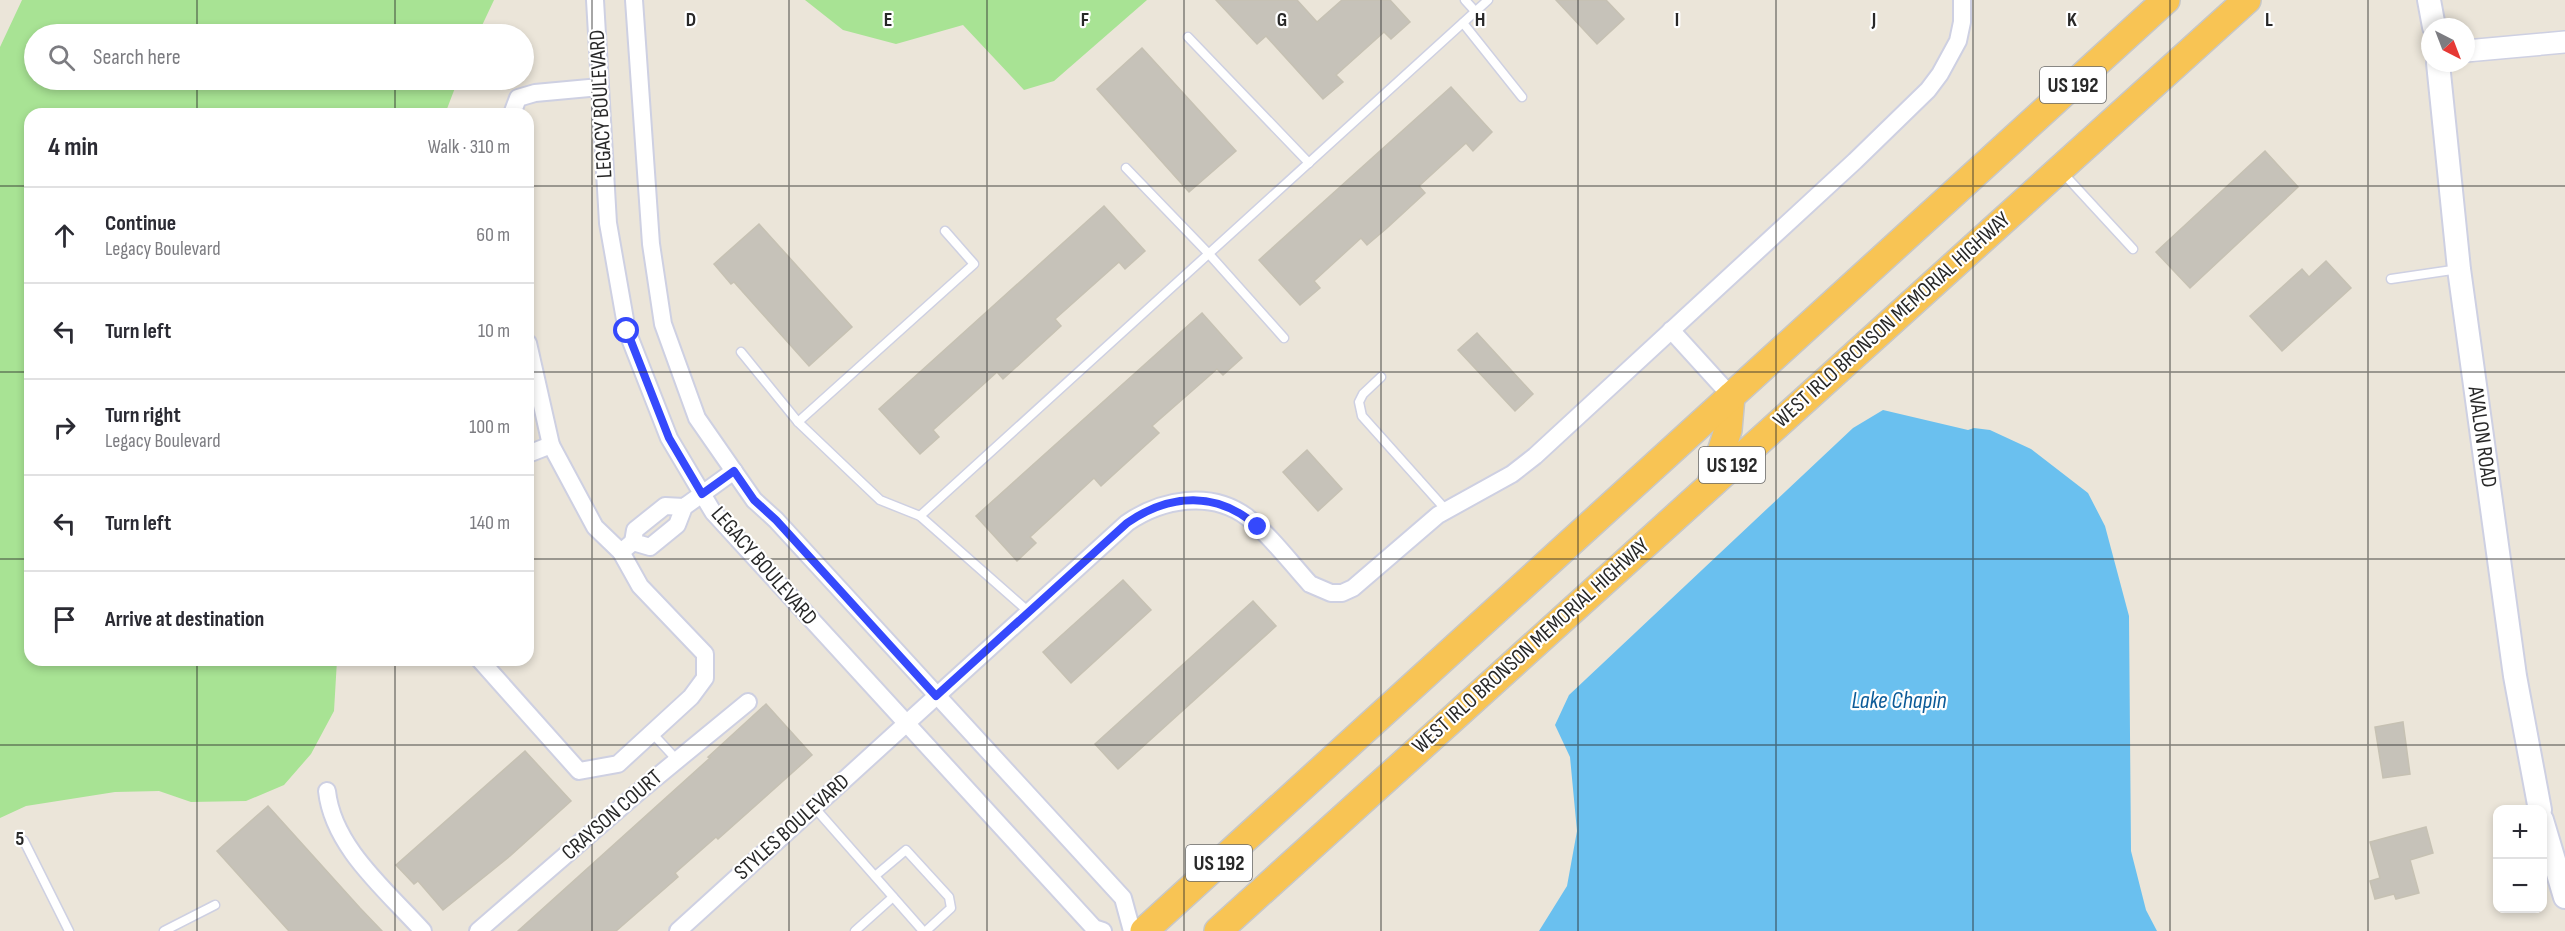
<!DOCTYPE html>
<meta charset="utf-8">
<style>
body{margin:0;font-family:"Sofia Sans Condensed",sans-serif;background:#f7f7f7;color:#2b2b33}
.controls{position:absolute;right:18px;bottom:18px;display:grid;overflow:hidden;border-radius:12px;box-shadow:0 3px 9px #0003}
.controls button{width:54px;height:54px;display:grid;place-items:center;padding:0;border:0;border-bottom:2px solid #e1e1e2;background:#fff;color:#2b2b33;font:30px sans-serif}
.compass{position:absolute;left:2421px;top:18px;width:54px;height:54px;border-radius:50%;background:#fff;box-shadow:0 3px 9px #0003;rotate:138deg}
.stop{position:absolute;width:18px;height:18px;margin:-14px;border:4px solid #3549fc;border-radius:50%;background:#fff}
.stop.end{background:#3549fc;border-color:#fff;box-shadow:0 2px 6px #0008}
.list{margin:0;padding:0;list-style:none}
h2{display:flex;justify-content:space-between;align-items:center;height:78px;margin:0;padding:0 24px;font-size:26px}
h2 small{font-size:20px;font-weight:400;color:#7c7c81}
.list li{display:grid;grid-template-columns:39px 1fr auto;gap:18px;align-items:center;box-sizing:border-box;height:96px;padding:0 24px;border-top:2px solid #e1e1e2}
.list b{display:block;font-size:22px;white-space:nowrap}
.list p{margin:0;font-size:20px;white-space:nowrap;color:#7c7c81}
.list em{font-size:20px;font-style:normal;color:#7c7c81}
.icon{flex:none;width:33px;height:33px;fill:none;stroke:currentColor;stroke-width:2;stroke-linecap:round;stroke-linejoin:round}
.map{position:relative;flex:none;width:2565px;height:931px;overflow:hidden}
.search{position:absolute;background:#fff;box-shadow:0 3px 9px #0003;left:24px;top:24px;width:510px;height:66px;display:flex;align-items:center;gap:15px;box-sizing:border-box;padding:0 21px;border-radius:33px;color:#7c7c81;font-size:22px}
.panel{position:absolute;background:#fff;box-shadow:0 3px 9px #0003;left:24px;top:108px;width:510px;height:558px;border-radius:18px}
.map>svg:first-child{display:block}
.green{fill:#a8e394}
.water{fill:#6ac0ef}
.building{fill:#c6c2b9;stroke:#c6c1b3;stroke-width:1.5}
.lines{fill:none;stroke-linecap:round;stroke-linejoin:round}
.service-casing{stroke:#ced0e2;stroke-width:11}
.minor-casing{stroke:#ced0e2;stroke-width:20}
.tertiary-casing{stroke:#ced0e2;stroke-width:24}
.secondary-casing{stroke:#ced0e2;stroke-width:26}
.trunk-casing{stroke:#c7c7c7;stroke-width:30}
.service{stroke:#fff;stroke-width:8}
.minor{stroke:#fff;stroke-width:16}
.tertiary{stroke:#fff;stroke-width:21}
.secondary{stroke:#fff;stroke-width:22}
.trunk{stroke:#f8c454;stroke-width:27}
.route{stroke:#3549fc;stroke-width:8}
.grid{fill:none;stroke:#282828;stroke-width:1.5;stroke-opacity:0.55}
.labels{text-anchor:middle;dominant-baseline:central;stroke-width:4.5;stroke-linejoin:round;paint-order:stroke}
.shield{fill:#fff;stroke:#686868;stroke-width:1.5}
.shield-label{font-size:21px;font-weight:bold;fill:#282828}
.street-label{font-size:22px;fill:#282828;stroke:#fff}
.water-label{font-size:24px;font-style:italic;fill:#0c5b98;stroke:#fff}
.grid-label{font-size:20px;text-anchor:middle;font-weight:bold;fill:#282828;stroke:#fff;stroke-width:4.5;stroke-linejoin:round;paint-order:stroke}
</style>
<div class="map">
<svg width="2565" height="931" viewBox="0 0 2565 931">
<rect width="100%" height="100%" fill="#ebe5d9"/>
<!-- green -->
<g class="green">
<path d="M22,0H494L478,34H34V80H458L445,114H30V660H337L334,711L311,754L284,785L246,801L191,802L159,791L115,792L26,806L0,818V47Z"/>
<path d="M805,0H1147L1054,81L1024,90L963,25L896,44L843,30Z"/>
</g>
<!-- water -->
<path class="water" d="M1883,410L1968,430L1974,428L1990,430L2031,449L2088,493L2105,526L2129,616L2131,851L2146,910L2157,931H1539L1567,886L1577,831L1570,757L1555,725L1569,695L1853,428Z"/>
<!-- building -->
<g class="building">
<path d="M1216,0H1297L1317,22L1342,0H1390L1410,22L1391,39L1384,32L1336,75L1343,82L1323,99L1266,36L1257,44Z"/>
<path d="M1556,0H1606L1624,19L1597,44Z"/>
<path d="M1142,48L1236,151L1189,192L1097,89Z"/>
<path d="M1451,87L1492,132L1473,151L1466,143L1419,186L1425,193L1387,228L1367,245L1361,238L1314,281L1320,288L1300,305L1259,260Z"/>
<path d="M2265,151L2298,187L2190,288L2156,252Z"/>
<path d="M1104,206L1145,251L1125,269L1119,262L1055,319L1061,326L1003,379L997,372L933,430L939,437L920,454L879,409Z"/>
<path d="M759,224L852,327L809,366L734,282L731,284L714,264Z"/>
<path d="M2326,261L2351,288L2282,351L2250,316L2302,269L2309,277Z"/>
<path d="M1202,313L1242,358L1223,375L1217,369L1152,426L1159,433L1101,486L1094,478L1030,537L1036,543L1017,561L976,516Z"/>
<path d="M1477,333L1533,394L1515,411L1458,350Z"/>
<path d="M1307,450L1342,489L1318,511L1283,472Z"/>
<path d="M1123,580L1151,610L1071,683L1043,652Z"/>
<path d="M1253,601L1276,626L1118,769L1095,744Z"/>
<path d="M766,704L812,755L718,839L716,837L675,873L678,877L616,931H518L710,758L708,757Z"/>
<path d="M2403,722L2410,774L2383,778L2375,727Z"/>
<path d="M525,751L571,801L510,856L443,910L418,881L414,884L396,865Z"/>
<path d="M268,806L360,908L382,931H289L217,851Z"/>
<path d="M2426,827L2433,853L2410,860L2419,893L2396,899L2394,894L2375,899L2370,881L2380,878L2370,842Z"/>
</g>
<g class="lines">
<!-- service casing -->
<g class="service-casing">
<g id="service">
<path d="M1465,0L1475,11"/>
<path d="M1463,23L1522,97"/>
<path d="M1188,37L1309,163"/>
<path d="M1126,168L1209,254L1284,338"/>
<path d="M2062,172L2133,249"/>
<path d="M2391,279L2459,269"/>
<path d="M741,352L798,422L880,500L920,516L1029,612"/>
<path d="M1381,377L1363,394L1359,402L1362,416L1446,510"/>
<path d="M798,422L974,264L945,231"/>
<path d="M920,516L1488,0"/>
<path d="M652,733L677,760"/>
<path d="M814,807L923,931"/>
<path d="M24,841L69,931"/>
<path d="M875,876L906,850L949,897L951,908L926,931"/>
<path d="M164,931L215,905"/>
<path d="M855,931L893,897"/>
</g>
</g>
<!-- minor casing -->
<g class="minor-casing">
<g id="minor">
<path d="M595,0L608,223L627,331L669,438L713,512L1094,928L1103,931"/>
<path d="M634,0L651,244L663,324L697,418L754,500L776,520L1123,898L1132,931"/>
<path d="M512,114L518,98L535,93L600,87"/>
<path d="M1671,330L1731,396"/>
<path d="M528,343L551,445L595,527L621,552L633,542"/>
<path d="M528,454L551,445"/>
<path d="M684,507L665,506L635,530L633,542L650,547L677,525L684,507L734,471"/>
<path d="M480,660L579,771L618,764L691,697L705,678V654L640,586L621,552"/>
<path d="M327,791C333,847 386,890 423,931"/>
<path d="M478,931L642,789L748,702"/>
<path d="M678,931L1127,523C1162,499 1211,490 1247,517C1271,536 1290,562 1310,584L1331,593H1342L1353,588L1438,515L1512,474L1535,456L1855,161L1928,90L1940,74L1958,41L1962,22V0"/>
</g>
</g>
<!-- tertiary casing -->
<g class="tertiary-casing">
<path id="tertiary" d="M2466,51L2565,42"/>
</g>
<!-- secondary casing -->
<g class="secondary-casing">
<g id="secondary">
<path d="M2429,0L2434,27"/>
<path d="M2438,63L2459,269L2515,676L2540,810"/>
<path d="M2542,820L2565,897"/>
</g>
</g>
<!-- trunk casing -->
<g class="trunk-casing">
<g id="trunk">
<path d="M1711,483L1728,430L1731,396"/>
<path d="M1144,931L2166,0"/>
<path d="M1218,931L2247,0"/>
</g>
</g>
<!-- service -->
<use href="#service" class="service"/>
<!-- minor -->
<use href="#minor" class="minor"/>
<!-- tertiary -->
<use href="#tertiary" class="tertiary"/>
<!-- secondary -->
<use href="#secondary" class="secondary"/>
<!-- trunk -->
<use href="#trunk" class="trunk"/>
</g>
<g class="lines">
<!-- route -->
<path class="route" d="M627,331L669,438L702,494L734,471L754,500L776,520L936,696L1127,523C1170,493 1218,491 1258,527"/>
</g>
<!-- grid -->
<path class="grid" d="M197,0V34M395,0V34M592,0V931M789,0V931M987,0V931M1184,0V931M1381,0V931M1578,0V931M1776,0V931M1973,0V931M2170,0V931M2368,0V931M197,80V114M395,80V114M0,186H30M528,186H2565M0,372H30M528,372H2565M0,559H30M528,559H2565M197,660V931M395,660V931M0,745H2565"/>
<g class="labels">
<!-- shield labels -->
<g class="shield">
<rect x="2040" y="67" width="66" height="36" rx="4.5"/>
<rect x="1699" y="447" width="66" height="36" rx="4.5"/>
<rect x="1186" y="845" width="66" height="36" rx="4.5"/>
</g>
<g class="shield-label">
<text x="2073" y="85">US 192</text>
<text x="1732" y="465">US 192</text>
<text x="1219" y="863">US 192</text>
</g>
<!-- street labels -->
<g class="street-label">
<text transform="translate(601 104) rotate(-93)">LEGACY BOULEVARD</text>
<text transform="translate(1892 320) rotate(-42)">WEST IRLO BRONSON MEMORIAL HIGHWAY</text>
<text transform="translate(2482 437) rotate(82)">AVALON ROAD</text>
<text transform="translate(764 566) rotate(49)">LEGACY BOULEVARD</text>
<text transform="translate(1531 646) rotate(-42)">WEST IRLO BRONSON MEMORIAL HIGHWAY</text>
<text transform="translate(612 815) rotate(-41)">CRAYSON COURT</text>
<text transform="translate(792 827) rotate(-42)">STYLES BOULEVARD</text>
</g>
<!-- water labels -->
<g class="water-label">
<text x="1899" y="700">Lake Chapin</text>
</g>
</g>
<g class="grid-label">
<text x="691" y="26">D</text>
<text x="888" y="26">E</text>
<text x="1085" y="26">F</text>
<text x="1282" y="26">G</text>
<text x="1480" y="26">H</text>
<text x="1677" y="26">I</text>
<text x="1874" y="26">J</text>
<text x="2072" y="26">K</text>
<text x="2269" y="26">L</text>
<text x="20" y="845">5</text>
</g>
</svg>
<div class="controls">
<button>+</button>
<button>−</button>
</div>
<svg class="compass" viewBox="-18 -18 36 36"><path d="M0-13l5 13h-10z" fill="#e53935"/><path d="M0 13l5-13h-10z" fill="#7c7c81"/></svg>
<div class="stop" style="left:627px;top:331px"></div>
<div class="stop end" style="left:1258px;top:527px"></div>
<div class="search"><svg class="icon" aria-label="search" viewBox="0 0 24 24"><circle cx="10" cy="10" r="6"/><path d="M15 15l6 6"/></svg>Search here</div>
<section class="panel">
<h2>4 min<small>Walk · 310 m</small></h2>
<ul class="list">
<li><svg class="icon" aria-label="ahead" viewBox="0 0 24 24"><path d="M12 20V5M6 11l6-6 6 6"/></svg><div><b>Continue</b><p>Legacy Boulevard</p></div><em>60 m</em></li>
<li><svg class="icon" aria-label="left" viewBox="0 0 24 24"><path d="M17 20v-9H6M10 6l-5 5 5 5"/></svg><div><b>Turn left</b></div><em>10 m</em></li>
<li><svg class="icon" aria-label="right" viewBox="0 0 24 24"><path d="M7 20v-9h11M14 6l5 5-5 5"/></svg><div><b>Turn right</b><p>Legacy Boulevard</p></div><em>100 m</em></li>
<li><svg class="icon" aria-label="left" viewBox="0 0 24 24"><path d="M17 20v-9H6M10 6l-5 5 5 5"/></svg><div><b>Turn left</b></div><em>140 m</em></li>
<li><svg class="icon" aria-label="arrive" viewBox="0 0 24 24"><path d="M6 21V4h12l-3 4 3 4H6"/></svg><div><b>Arrive at destination</b></div></li>
</ul>
</section>
</div>
